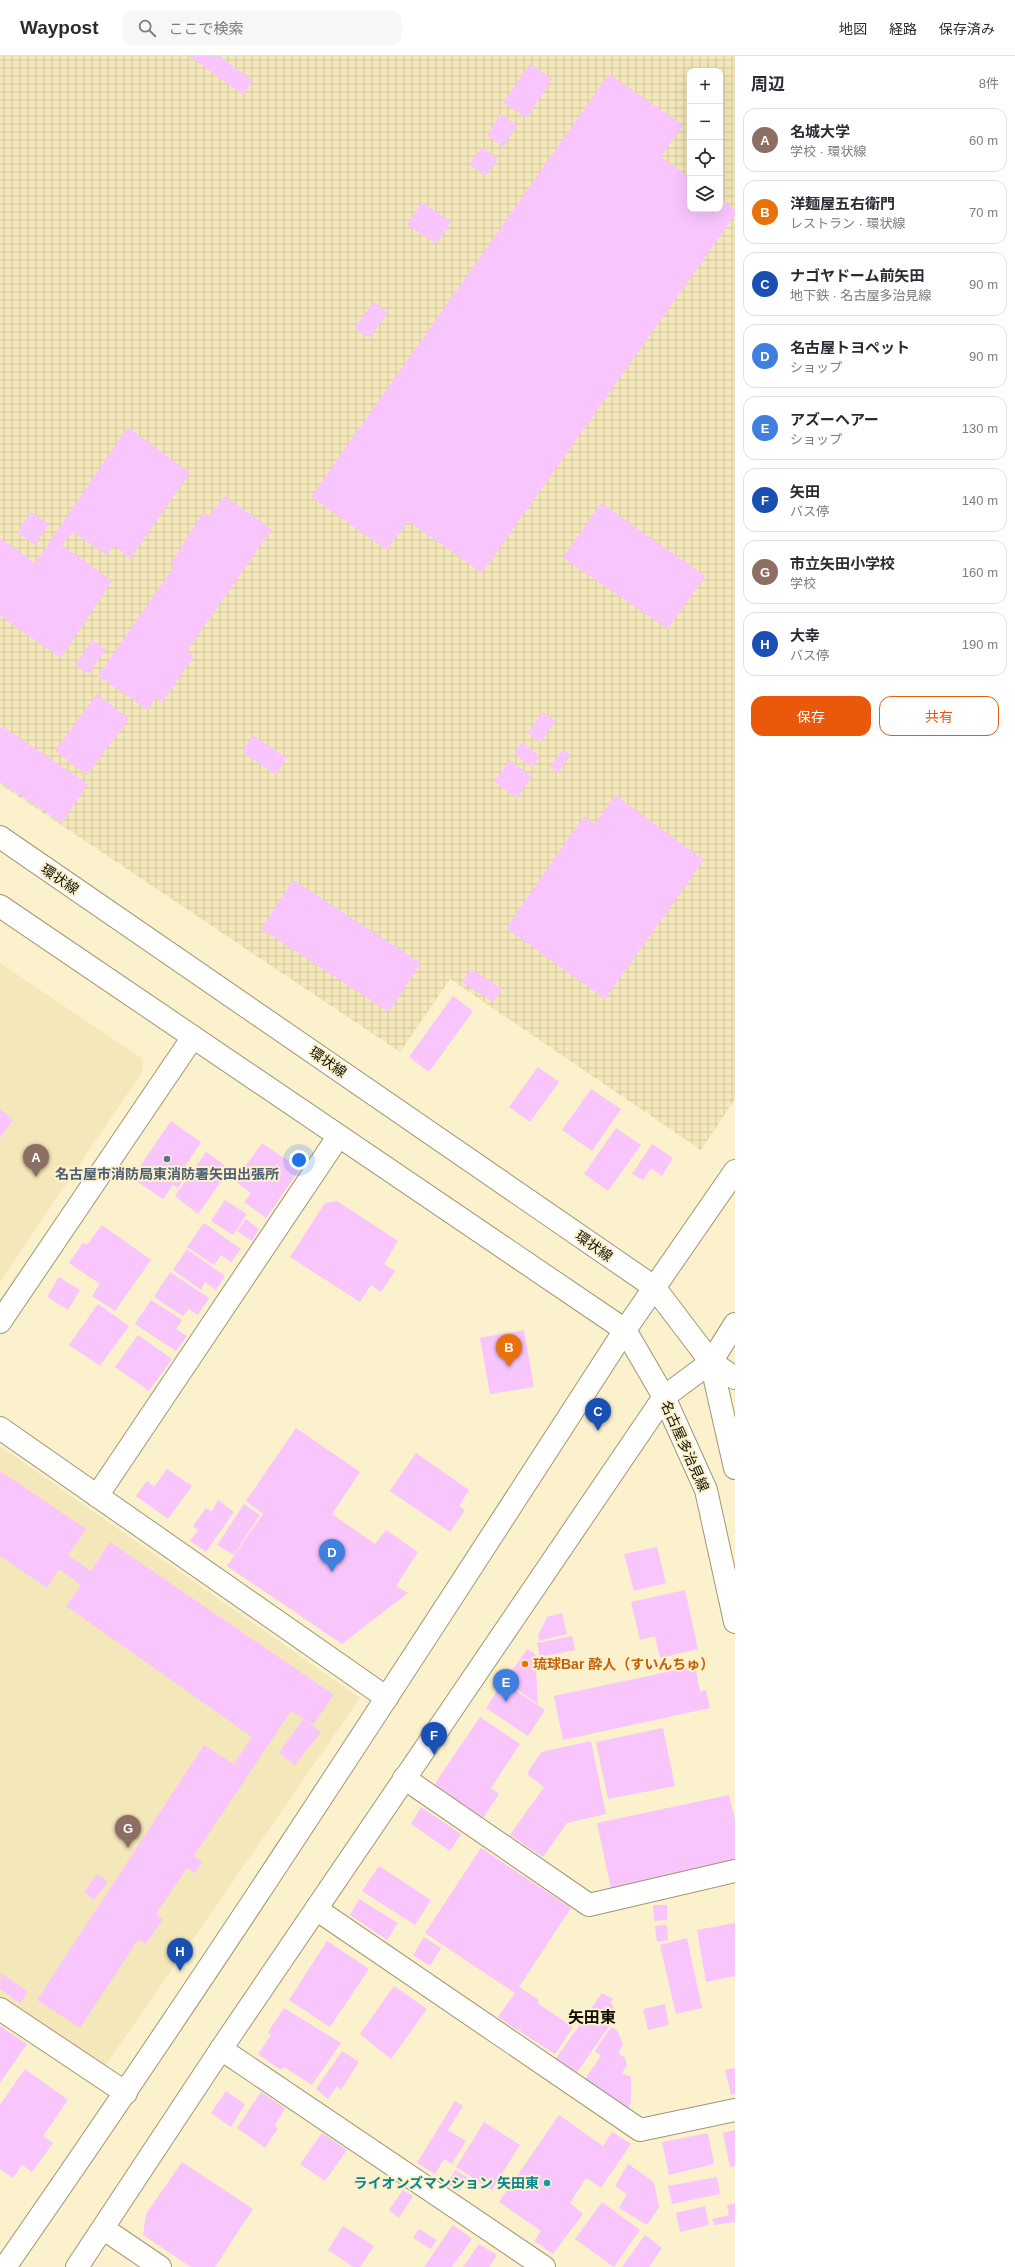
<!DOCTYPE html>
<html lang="ja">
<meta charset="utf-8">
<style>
body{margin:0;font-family:Arial,"Noto Sans JP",sans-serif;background:#f7f7f7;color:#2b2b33}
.controls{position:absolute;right:12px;top:12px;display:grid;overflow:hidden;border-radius:8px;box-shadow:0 4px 16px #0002}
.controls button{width:36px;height:36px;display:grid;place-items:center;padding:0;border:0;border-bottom:1px solid #e1e1e2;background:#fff;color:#2b2b33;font:20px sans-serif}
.you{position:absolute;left:299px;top:1104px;width:14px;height:14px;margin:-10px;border:3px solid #fff;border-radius:50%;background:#1a73e8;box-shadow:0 0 0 6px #1a73e833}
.badge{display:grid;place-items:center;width:26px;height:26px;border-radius:50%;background:#ea580c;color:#fff;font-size:13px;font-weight:700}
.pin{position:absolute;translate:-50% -33px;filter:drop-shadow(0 1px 2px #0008)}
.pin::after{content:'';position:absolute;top:21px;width:14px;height:12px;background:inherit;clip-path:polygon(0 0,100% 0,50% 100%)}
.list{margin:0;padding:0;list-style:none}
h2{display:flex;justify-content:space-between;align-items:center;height:52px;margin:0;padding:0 16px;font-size:17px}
h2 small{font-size:13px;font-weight:400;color:#7c7c81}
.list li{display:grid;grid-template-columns:26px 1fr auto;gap:12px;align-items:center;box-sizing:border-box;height:64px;margin:0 8px 8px;padding:0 8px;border:1px solid #e1e1e2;border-radius:12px}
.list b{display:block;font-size:15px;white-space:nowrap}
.list p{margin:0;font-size:13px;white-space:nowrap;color:#7c7c81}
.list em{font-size:13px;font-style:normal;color:#7c7c81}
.actions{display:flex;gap:8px;padding:12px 16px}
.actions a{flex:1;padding:9px 0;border:1px solid #ea580c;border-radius:12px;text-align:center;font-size:14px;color:#ea580c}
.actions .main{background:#ea580c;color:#fff}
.icon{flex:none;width:22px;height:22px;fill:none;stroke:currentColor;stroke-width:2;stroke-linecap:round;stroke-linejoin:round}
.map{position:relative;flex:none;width:735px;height:2211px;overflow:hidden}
header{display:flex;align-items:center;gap:24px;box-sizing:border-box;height:56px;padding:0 20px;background:#fff;border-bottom:1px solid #e1e1e2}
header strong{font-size:19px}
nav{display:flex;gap:22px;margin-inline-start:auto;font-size:14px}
.search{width:280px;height:36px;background:#f7f7f7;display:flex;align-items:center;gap:10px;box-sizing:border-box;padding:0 14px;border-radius:12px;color:#7c7c81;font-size:15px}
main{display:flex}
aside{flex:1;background:#fff}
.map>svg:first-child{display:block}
.built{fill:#f4e8bb}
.industrial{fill:url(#industrial-grid);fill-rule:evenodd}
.building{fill:#f8c5fd}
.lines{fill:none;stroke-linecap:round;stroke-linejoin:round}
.street-casing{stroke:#9f9673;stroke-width:24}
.secondary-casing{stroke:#9f9673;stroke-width:24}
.primary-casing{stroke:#9f9673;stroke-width:24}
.street{stroke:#fff;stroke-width:22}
.secondary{stroke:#fff;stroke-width:22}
.primary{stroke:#fff;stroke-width:22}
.service-dot{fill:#5c6f8a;stroke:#fbf1cc;stroke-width:1.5}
.food-dot{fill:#e8710a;stroke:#fbf1cc;stroke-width:1.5}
.culture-dot{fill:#0f9aa8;stroke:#fbf1cc;stroke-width:1.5}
.labels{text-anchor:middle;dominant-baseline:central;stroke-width:4;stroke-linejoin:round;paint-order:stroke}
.street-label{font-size:14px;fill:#130f04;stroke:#fbf1cc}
.service-label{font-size:14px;font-weight:bold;fill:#4e5e75;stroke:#fbf1cc}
.food-label{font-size:14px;font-weight:bold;fill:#c56008;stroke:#fbf1cc;text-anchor:start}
.culture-label{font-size:14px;font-weight:bold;fill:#0d838f;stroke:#fbf1cc;text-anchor:end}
.quarter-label{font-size:16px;font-weight:bold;fill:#130f04;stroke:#fbf1cc}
</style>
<header>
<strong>Waypost</strong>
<div class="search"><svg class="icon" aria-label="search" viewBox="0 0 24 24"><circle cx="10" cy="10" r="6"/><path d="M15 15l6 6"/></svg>ここで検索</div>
<nav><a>地図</a><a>経路</a><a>保存済み</a></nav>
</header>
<main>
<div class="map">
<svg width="735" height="2211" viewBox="0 0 735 2211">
<defs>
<pattern id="industrial-grid" width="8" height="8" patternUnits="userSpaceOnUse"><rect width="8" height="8" fill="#f4e8bb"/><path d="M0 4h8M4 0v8" fill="none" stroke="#d0c69f"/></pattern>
</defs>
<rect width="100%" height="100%" fill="#fbf1cc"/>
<!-- built -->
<g class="built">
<path d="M0,907L143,1003L142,1016L0,1226Z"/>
<path d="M0,1390L360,1642L103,2013L0,1942Z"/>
</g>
<!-- industrial -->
<path class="industrial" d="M0,0H735V1043L701,1094L450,923L400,996L0,728ZM690,15H720V153H690Z"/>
<!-- building -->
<g class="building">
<path d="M189,0H219L253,25L243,39Z"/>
<path d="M530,8L552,23L527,62L503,47Z"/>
<path d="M609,18L683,69L661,101L690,121V153H720V143L735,153V159L482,517L408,465L387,494L311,441Z"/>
<path d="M500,58L517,69L504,91L487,80Z"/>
<path d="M482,91L498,103L485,120L469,108Z"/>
<path d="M422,146L451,166L437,188L407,169Z"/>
<path d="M374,246L388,257L369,282L354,272Z"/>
<path d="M128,371L190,417L130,503L114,489L107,499L73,476L62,489L112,525L61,602L0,560V482L35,507Z"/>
<path d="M224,440L272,473L187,595L194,600L162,647L156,642L148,654L98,620L175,509L171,507L203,457L209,461Z"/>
<path d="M601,447L705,520L668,573L563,502Z"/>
<path d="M31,456L49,468L35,489L17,477Z"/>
<path d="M92,584L106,593L89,618L75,610Z"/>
<path d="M97,638L129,663L87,719L55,695Z"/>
<path d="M543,656L556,665L540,687L528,677Z"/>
<path d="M2,670L88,728L62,767L0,726V673Z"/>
<path d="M253,679L287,702L276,719L242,696Z"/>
<path d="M522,686L540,700L533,711L514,698Z"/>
<path d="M562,694L571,699L558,717L550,711Z"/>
<path d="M510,704L532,721L517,742L494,726Z"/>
<path d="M615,739L704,804L605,943L506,872L584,760L595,768Z"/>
<path d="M293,824L421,907L389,956L261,873Z"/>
<path d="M471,913L502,933L493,946L462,926Z"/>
<path d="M453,940L473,955L429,1016L409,1001Z"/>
<path d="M538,1011L559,1026L530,1066L509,1051Z"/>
<path d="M591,1033L621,1053L592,1095L562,1074Z"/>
<path d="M0,1053L13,1064L0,1082Z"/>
<path d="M171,1065L201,1086L184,1112L189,1115L178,1132L173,1129L163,1143L132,1122Z"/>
<path d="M616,1072L641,1089L608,1135L584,1118Z"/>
<path d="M262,1087L300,1113L266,1162L244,1146L251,1137L235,1125Z"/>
<path d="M652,1088L673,1102L662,1120L651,1112L643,1124L632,1118Z"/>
<path d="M206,1096L230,1113L198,1158L175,1140Z"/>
<path d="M225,1144L247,1158L233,1179L211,1165Z"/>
<path d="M337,1145L398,1185L384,1208L395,1215L381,1236L371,1229L360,1246L290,1201L325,1147Z"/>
<path d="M246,1163L259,1173L252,1185L237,1175Z"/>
<path d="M204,1167L241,1193L231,1206L221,1199L214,1209L187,1191Z"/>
<path d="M102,1169L151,1204L115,1255L92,1240L100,1228L69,1207L83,1187L87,1189Z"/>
<path d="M187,1193L225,1220L216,1234L205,1226L201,1234L173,1214Z"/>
<path d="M170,1216L209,1242L198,1259L189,1253L183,1260L154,1241Z"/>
<path d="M59,1221L80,1234L68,1254L47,1241Z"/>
<path d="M151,1244L182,1264L176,1273L187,1280L176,1295L135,1268Z"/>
<path d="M98,1248L129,1270L100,1310L69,1289Z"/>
<path d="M524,1274L534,1331L490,1338L480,1282Z"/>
<path d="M138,1279L172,1303L149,1335L115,1311Z"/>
<path d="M296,1372L360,1416L332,1458L375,1488L386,1474L418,1496L396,1530L408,1537L342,1588L227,1510L263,1458L246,1445Z"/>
<path d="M416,1397L469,1434L459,1450L465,1454L450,1476L390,1435Z"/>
<path d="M167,1413L192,1430L168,1463L136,1440L147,1425L154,1431Z"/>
<path d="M0,1415L86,1473L68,1499L91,1515L110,1486L334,1639L313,1669L291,1655L194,1800L202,1806L195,1817L187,1812L156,1858L163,1863L146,1888L138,1884L80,1972L37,1944L204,1689L234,1708L252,1681L66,1550L81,1529L59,1513L47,1532L0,1500Z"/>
<path d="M218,1444L234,1456L206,1496L190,1485L198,1474L193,1470L206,1452L212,1455Z"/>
<path d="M244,1448L260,1459L234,1499L217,1489Z"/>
<path d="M657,1491L666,1527L634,1535L624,1498Z"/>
<path d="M685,1534L698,1593L660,1602L655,1580L640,1584L631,1546Z"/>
<path d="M562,1557L567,1578L539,1585L538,1580L547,1561Z"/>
<path d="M572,1580L575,1594L540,1601L537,1587Z"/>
<path d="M527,1593L535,1598L538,1648L505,1625Z"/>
<path d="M695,1610L700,1636L706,1634L710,1652L563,1684L554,1640Z"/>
<path d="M503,1626L545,1654L528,1680L486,1652Z"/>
<path d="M480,1661L520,1688L491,1732L499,1738L483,1762L434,1729Z"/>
<path d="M303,1663L321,1676L295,1709L279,1697Z"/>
<path d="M663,1672L675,1730L608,1743L596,1686Z"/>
<path d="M591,1685L606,1758L567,1767L543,1801L510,1779L544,1731L527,1718L541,1696Z"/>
<path d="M729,1739L735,1764V1805L611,1833L597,1767Z"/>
<path d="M421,1751L461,1778L450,1795L411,1768Z"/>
<path d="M481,1792L571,1852L519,1931L539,1944L537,1947L573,1971L555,1998L519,1975L524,1966L518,1975L498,1961L515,1937L425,1877Z"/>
<path d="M379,1810L431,1844L415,1869L362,1835Z"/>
<path d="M97,1818L108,1826L94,1844L84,1836Z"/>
<path d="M359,1843L398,1867L387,1884L350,1859Z"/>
<path d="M653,1849H667V1864L654,1865Z"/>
<path d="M735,1867V1920L706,1926L697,1874Z"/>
<path d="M667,1869L668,1884L657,1886L655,1870Z"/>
<path d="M424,1881L441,1892L430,1910L413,1899Z"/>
<path d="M687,1882L702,1952L676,1958L660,1889Z"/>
<path d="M327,1885L369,1913L330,1971L289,1944Z"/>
<path d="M1,1917L28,1936L20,1947L0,1933Z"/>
<path d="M394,1930L427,1953L391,2003L360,1978Z"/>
<path d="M602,1937L613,1943L610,1947L613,1949L614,1963L576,2018L555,2004Z"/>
<path d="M665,1948L669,1969L648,1974L643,1953Z"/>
<path d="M284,1952L341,1987L312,2029L284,2011L281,2014L258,1998L271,1979L268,1976Z"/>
<path d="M0,1970L27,1988L0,2027Z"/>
<path d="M611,1971L617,1974L623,1988L618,1997L625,2002L627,2009L622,2017L631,2021V2046L627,2053L585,2023L601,2000L595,1995Z"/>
<path d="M342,1995L359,2006L341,2034L337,2030L328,2043L316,2033Z"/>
<path d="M735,2012V2038L731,2039L725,2014Z"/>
<path d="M25,2013L68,2044L43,2080L53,2087L32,2116L22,2109L13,2122L0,2113V2049Z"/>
<path d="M226,2035L245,2048L231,2071L211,2057Z"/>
<path d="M261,2036L285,2052L275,2070L278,2072L265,2092L237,2072Z"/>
<path d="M455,2045L463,2050L448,2074L466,2085L452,2108L444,2103L435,2118L417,2107Z"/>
<path d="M559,2059L603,2090L612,2076L631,2088L601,2132L586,2122L570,2147L583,2158L553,2198L534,2185L541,2175L499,2146Z"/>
<path d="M484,2066L520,2089L492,2134L456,2111Z"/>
<path d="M735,2074V2110L730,2111L723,2077Z"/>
<path d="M322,2077L347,2094L325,2125L300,2108Z"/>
<path d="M708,2077L714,2108L669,2119L662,2086Z"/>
<path d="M182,2106L253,2153L215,2211H191L143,2179L146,2158Z"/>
<path d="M628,2108L654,2126L659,2151L647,2169L619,2152L627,2138L615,2130Z"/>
<path d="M455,2114L468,2122L459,2135L447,2128Z"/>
<path d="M717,2121L720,2138L672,2148L668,2130Z"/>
<path d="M403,2134L413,2140L399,2162L389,2154Z"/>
<path d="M602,2146L640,2174L614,2211L575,2183Z"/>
<path d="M735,2147V2166L715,2169L712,2163L729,2159L727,2149Z"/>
<path d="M705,2150L709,2169L680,2176L676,2157Z"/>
<path d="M453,2169L472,2183L452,2211H424Z"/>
<path d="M343,2170L374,2190L360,2211H354L328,2194Z"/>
<path d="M419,2173L437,2184L431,2193L413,2182Z"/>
<path d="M645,2179L662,2192L649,2211H622Z"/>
<path d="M479,2188L497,2199L489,2211H463Z"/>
</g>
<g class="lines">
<!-- street casing -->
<g class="street-casing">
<g id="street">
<path d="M0,1266L193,981"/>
<path d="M711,1306L735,1322"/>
<path d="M0,1372L387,1642"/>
<path d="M97,1440L338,1081"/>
<path d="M404,1722L589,1849L735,1815"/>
<path d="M316,1853L640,2074L735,2054"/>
<path d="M0,1953L126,2037"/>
<path d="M221,1993L544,2211"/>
<path d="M104,2173L160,2211"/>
</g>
</g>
<!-- secondary casing -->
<g class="secondary-casing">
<g id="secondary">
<path d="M5,2211C219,1904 421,1589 625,1274"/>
<path d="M77,2211L221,1993L664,1341"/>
</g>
</g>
<!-- primary casing -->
<g class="primary-casing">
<g id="primary">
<path d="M0,781L654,1231L711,1306L735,1412"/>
<path d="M0,850L625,1274L664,1341L706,1434L735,1566"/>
<path d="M625,1274L735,1115"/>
<path d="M664,1341L711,1306L735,1268"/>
</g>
</g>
<!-- street -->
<use href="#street" class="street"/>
<!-- secondary -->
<use href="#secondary" class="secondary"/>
<!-- primary -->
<use href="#primary" class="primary"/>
</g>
<!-- markers -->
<circle class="service-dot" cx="167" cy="1103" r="4"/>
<circle class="food-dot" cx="525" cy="1608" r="4"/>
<circle class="culture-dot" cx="547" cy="2127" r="4"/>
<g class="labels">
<!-- street labels -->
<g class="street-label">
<text transform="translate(60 823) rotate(34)">環状線</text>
<text transform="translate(328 1006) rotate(35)">環状線</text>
<text transform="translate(594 1190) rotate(35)">環状線</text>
<text transform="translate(685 1390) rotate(66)">名古屋多治見線</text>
</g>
<!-- service labels -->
<g class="service-label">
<text x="167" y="1118">名古屋市消防局東消防署矢田出張所</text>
</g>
<!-- food labels -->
<g class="food-label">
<text x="533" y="1608">琉球Bar 酔人（すいんちゅ）</text>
</g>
<!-- culture labels -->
<g class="culture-label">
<text x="539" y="2127">ライオンズマンション 矢田東</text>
</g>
<!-- quarter labels -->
<g class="quarter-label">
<text x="592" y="1961">矢田東</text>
</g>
</g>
</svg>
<div class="controls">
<button>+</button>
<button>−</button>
<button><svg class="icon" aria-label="locate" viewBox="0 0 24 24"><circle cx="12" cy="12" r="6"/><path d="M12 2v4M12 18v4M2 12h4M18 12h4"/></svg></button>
<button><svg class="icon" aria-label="layers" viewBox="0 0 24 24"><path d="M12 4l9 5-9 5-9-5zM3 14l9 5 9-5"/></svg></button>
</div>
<div class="you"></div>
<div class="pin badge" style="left:36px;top:1121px;background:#8d6e63">A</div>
<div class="pin badge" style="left:509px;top:1311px;background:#e8710a">B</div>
<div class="pin badge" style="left:598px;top:1375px;background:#1a4fb4">C</div>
<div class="pin badge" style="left:332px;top:1516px;background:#3f7fe0">D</div>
<div class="pin badge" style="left:506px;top:1646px;background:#3f7fe0">E</div>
<div class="pin badge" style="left:434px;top:1699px;background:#1a4fb4">F</div>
<div class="pin badge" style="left:128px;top:1792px;background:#8d6e63">G</div>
<div class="pin badge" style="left:180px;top:1915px;background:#1a4fb4">H</div>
</div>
<aside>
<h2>周辺<small>8件</small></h2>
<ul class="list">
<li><span class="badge" style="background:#8d6e63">A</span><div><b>名城大学</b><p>学校 · 環状線</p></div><em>60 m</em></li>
<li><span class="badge" style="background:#e8710a">B</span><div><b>洋麺屋五右衛門</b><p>レストラン · 環状線</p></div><em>70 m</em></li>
<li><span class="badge" style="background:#1a4fb4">C</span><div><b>ナゴヤドーム前矢田</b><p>地下鉄 · 名古屋多治見線</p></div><em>90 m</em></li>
<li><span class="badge" style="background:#3f7fe0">D</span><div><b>名古屋トヨペット</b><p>ショップ</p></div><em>90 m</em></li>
<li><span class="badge" style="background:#3f7fe0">E</span><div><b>アズーヘアー</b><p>ショップ</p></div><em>130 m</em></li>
<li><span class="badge" style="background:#1a4fb4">F</span><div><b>矢田</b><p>バス停</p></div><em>140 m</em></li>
<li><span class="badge" style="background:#8d6e63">G</span><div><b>市立矢田小学校</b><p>学校</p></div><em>160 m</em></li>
<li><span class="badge" style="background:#1a4fb4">H</span><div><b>大幸</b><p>バス停</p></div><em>190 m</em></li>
</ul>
<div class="actions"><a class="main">保存</a><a>共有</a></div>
</aside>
</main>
